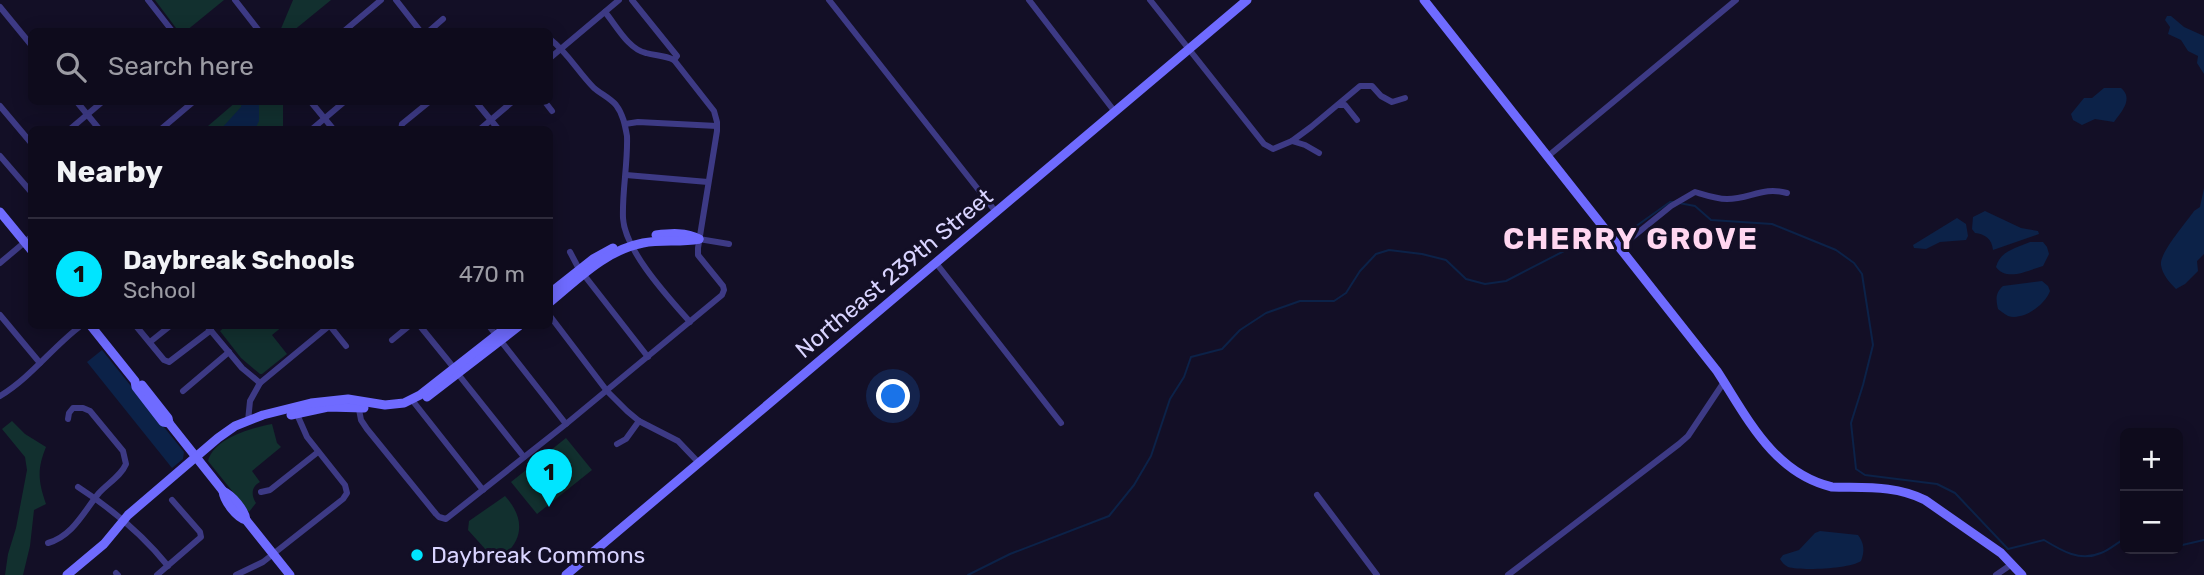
<!DOCTYPE html>
<meta charset="utf-8">
<style>
body{margin:0;font-family:Rubik,sans-serif;background:#1c1929;color:#f1f3f6}
.controls{position:absolute;right:21px;bottom:21px;display:grid;overflow:hidden;border-radius:10px;box-shadow:0 4px 18px #0003}
.controls button{width:63px;height:63px;display:grid;place-items:center;padding:0;border:0;border-bottom:2px solid #2e2b3b;background:#0e0b1c;color:#f1f3f6;font:35px sans-serif}
.you{position:absolute;left:894px;top:397px;width:24px;height:24px;margin:-18px;border:5px solid #fff;border-radius:50%;background:#1a73e8;box-shadow:0 0 0 10px #1a73e833}
.badge{display:grid;place-items:center;width:46px;height:46px;border-radius:50%;background:#00e5ff;color:#111;font-size:23px;font-weight:700}
.pin{position:absolute;translate:-50% -58px;filter:drop-shadow(0 2px 4px #0008)}
.pin::after{content:'';position:absolute;top:37px;width:24px;height:21px;background:inherit;clip-path:polygon(0 0,100% 0,50% 100%)}
.list{margin:0;padding:0;list-style:none}
h2{display:flex;justify-content:space-between;align-items:center;height:91px;margin:0;padding:0 28px;font-size:30px}
h2 small{font-size:23px;font-weight:400;color:#9b9ba3}
.list li{display:grid;grid-template-columns:46px 1fr auto;gap:21px;align-items:center;box-sizing:border-box;height:112px;padding:0 28px;border-top:2px solid #2e2b3b}
.list b{display:block;font-size:26px;white-space:nowrap}
.list p{margin:0;font-size:23px;white-space:nowrap;color:#9b9ba3}
.list em{font-size:23px;font-style:normal;color:#9b9ba3}
.icon{flex:none;width:38px;height:38px;fill:none;stroke:currentColor;stroke-width:2;stroke-linecap:round;stroke-linejoin:round}
.map{position:relative;flex:none;width:2204px;height:575px;overflow:hidden}
.search{position:absolute;background:#0e0b1c;box-shadow:0 4px 18px #0003;left:28px;top:28px;width:525px;height:77px;display:flex;align-items:center;gap:18px;box-sizing:border-box;padding:0 24px;border-radius:10px;color:#9b9ba3;font-size:26px}
.panel{position:absolute;background:#0e0b1c;box-shadow:0 4px 18px #0003;left:28px;top:126px;width:525px;height:203px;border-radius:10px}
.map>svg:first-child{display:block}
.green{fill:#12302f}
.water{fill:#0c2248}
.lines{fill:none;stroke-linecap:round;stroke-linejoin:round}
.stream{stroke:#0c2248;stroke-width:2}
.street{stroke:#3d3a85;stroke-width:6}
.secondary{stroke:#6f6bff;stroke-width:9}
.poi-dot{fill:#00e5ff;stroke:#130f26;stroke-width:2.5}
.labels{text-anchor:middle;dominant-baseline:central;stroke-width:6;stroke-linejoin:round;paint-order:stroke}
.street-label{font-size:23px;fill:#d9d4ff;stroke:#130f26}
.poi-label{font-size:23px;fill:#d9d4ff;stroke:#130f26;text-anchor:start}
.district-label{font-size:30px;font-weight:bold;letter-spacing:2px;fill:#ffd6f0;stroke:#130f26}
</style>
<div class="map">
<svg width="2204" height="575" viewBox="0 0 2204 575">
<rect width="100%" height="100%" fill="#130f26"/>
<!-- green -->
<g class="green">
<path d="M155,0H224L186,31L179,32Z"/>
<path d="M293,0H331L293,31H280Z"/>
<path d="M236,102H283V129L211,130L208,126Z"/>
<path d="M226,326H283L272,335L287,354L262,374H260L241,358L220,331Z"/>
<path d="M12,421L25,434L46,447C37,469 38,481 46,504L34,510L30,546L23,575H5L8,554L16,528L27,470L25,457L2,429Z"/>
<path d="M272,424L277,443L281,447L252,471L260,482C251,487 251,495 256,503L249,512L208,461C214,438 252,428 272,424Z"/>
<path d="M566,438L592,470L537,514L511,482Z"/>
<path d="M505,496C527,520 523,544 496,561L468,530L469,521Z"/>
</g>
<!-- water -->
<g class="water">
<path d="M2167,16H2171L2184,27L2204,36V74L2197,63L2198,56L2188,51L2181,40L2168,34L2170,27L2165,20Z"/>
<path d="M2104,88H2121C2134,99 2121,112 2114,122L2095,119L2082,125L2073,120L2071,114L2084,98H2092Z"/>
<path d="M242,102H259V121L255,129H221L241,107Z"/>
<path d="M2204,188V254L2197,261L2198,271L2185,284L2176,289C2170,283 2162,274 2161,265C2159,253 2186,223 2194,211L2200,207Z"/>
<path d="M1985,211L2021,228L2038,231L2039,234L1993,250C1992,239 1985,234 1975,233L1972,229L1973,217Z"/>
<path d="M1957,218L1966,224L1968,236L1966,240L1940,242L1926,249L1914,248L1913,245Z"/>
<path d="M2030,242H2043L2047,247L2049,254L2043,266C2028,270 2007,282 1996,267C2000,251 2016,248 2030,242Z"/>
<path d="M2042,281L2048,286L2050,291C2045,305 2023,321 2008,316C2004,314 2001,311 1998,309C1996,300 1995,293 2003,286Z"/>
<path d="M102,350L184,452L183,459L172,468L87,362Z"/>
<path d="M1820,531L1858,535C1864,543 1865,551 1861,561C1850,569 1801,571 1788,567C1784,565 1782,562 1780,559L1783,555L1799,550L1815,533Z"/>
</g>
<g class="lines">
<!-- stream -->
<g class="stream">
<path d="M1679,203L1695,206L1711,220L1772,224L1836,250L1854,263L1862,274L1873,345L1863,385L1851,423L1856,469L1865,475L1937,484L1955,493L2008,549L2044,540C2062,551 2080,562 2101,553C2110,550 2116,543 2125,539"/>
<path d="M1618,239L1670,202H1674"/>
<path d="M2178,546L2204,540"/>
<path d="M968,575L1010,554L1109,516L1134,485L1151,456L1170,399L1184,377L1191,357L1222,349L1240,330L1266,313L1300,301H1334L1346,293L1360,271L1376,254L1389,250L1422,254L1446,260L1466,279L1485,284L1506,281L1568,249L1606,247L1611,244"/>
</g>
<!-- street -->
<g class="street">
<path d="M148,0L173,32"/>
<path d="M235,0L260,32"/>
<path d="M396,0L421,32"/>
<path d="M632,0L677,56L674,60"/>
<path d="M829,0L996,212"/>
<path d="M1029,0L1115,112"/>
<path d="M1150,0L1264,144L1273,149L1292,141L1311,127L1360,86H1372L1381,96L1392,102L1405,98"/>
<path d="M0,7L32,46"/>
<path d="M343,32L381,0"/>
<path d="M428,32L443,19"/>
<path d="M550,39C568,53 578,72 594,88C601,94 610,98 616,105C623,114 625,125 627,136C628,163 622,191 623,218C625,251 668,297 690,322"/>
<path d="M550,58L619,0"/>
<path d="M77,102L100,130"/>
<path d="M311,102L334,130"/>
<path d="M476,102L499,130"/>
<path d="M545,102L552,111"/>
<path d="M1338,105H1345L1357,120"/>
<path d="M0,106L32,144"/>
<path d="M625,124L638,122L717,126"/>
<path d="M69,130L102,102"/>
<path d="M160,130L193,102"/>
<path d="M311,130L344,102"/>
<path d="M401,130L402,124L429,102"/>
<path d="M479,130L512,102"/>
<path d="M1292,141L1305,145L1319,153"/>
<path d="M0,156L32,193"/>
<path d="M1547,157L1736,0"/>
<path d="M626,175L708,182"/>
<path d="M699,239L729,244"/>
<path d="M1619,248L1671,206L1695,192C1705,195 1716,199 1727,199C1750,199 1763,186 1787,193"/>
<path d="M570,252L579,269"/>
<path d="M0,263L32,236"/>
<path d="M936,263L1061,423"/>
<path d="M584,275L648,357"/>
<path d="M0,315L40,363"/>
<path d="M550,316L607,391L627,411L639,421L678,441L699,463"/>
<path d="M136,326L164,360L169,362L211,330"/>
<path d="M207,326L242,368L260,383"/>
<path d="M330,326L346,346"/>
<path d="M420,326L454,368"/>
<path d="M489,326L566,424"/>
<path d="M392,340L409,326"/>
<path d="M150,342L170,326"/>
<path d="M458,374L524,457"/>
<path d="M183,391L229,352"/>
<path d="M0,396C30,378 51,349 78,328"/>
<path d="M412,400L483,490"/>
<path d="M358,404L361,420L367,429L436,514L439,517L446,519L566,424L722,295L724,290L723,286L698,255V248L717,131V122L714,111L674,60C664,55 656,56 646,53C628,49 616,25 605,12"/>
<path d="M248,421L250,401L260,383L329,326"/>
<path d="M617,444L626,439L639,421"/>
<path d="M78,487C112,509 143,535 168,566"/>
<path d="M261,492L270,490L318,452"/>
<path d="M1317,495L1377,575"/>
<path d="M48,543C73,536 84,511 99,493C108,483 121,476 126,464L123,451L90,411L83,408H73L69,413L68,419"/>
<path d="M116,573L118,575"/>
<path d="M157,575L201,537L200,532L172,500"/>
<path d="M236,575L263,562L343,499L347,493L345,485L307,437L296,412"/>
<path d="M1508,575L1679,444L1688,436L1724,382"/>
<path d="M1996,575L2012,564"/>
</g>
<!-- secondary -->
<g class="secondary">
<path d="M1424,0L1717,371C1747,417 1773,473 1832,487C1865,488 1895,485 1925,500L2001,553L2022,575"/>
<path d="M0,212L32,251"/>
<path d="M656,235C671,233 686,232 699,239"/>
<path d="M550,293L593,259L613,248"/>
<path d="M550,302C578,279 606,250 643,243C662,239 680,243 699,239"/>
<path d="M91,326L135,381L136,387L163,422L169,423L223,491C232,495 245,510 246,520"/>
<path d="M142,385L168,418L169,423"/>
<path d="M427,397L519,326"/>
<path d="M291,415L328,407L364,408"/>
<path d="M223,491C224,501 236,517 246,520L290,575"/>
<path d="M67,575L104,544L128,515L218,438L235,426L263,415L311,403L348,399L385,405L404,403L420,395L508,326"/>
<path d="M566,575L1247,0"/>
</g>
</g>
<!-- markers -->
<circle class="poi-dot" cx="417" cy="555" r="7"/>
<g class="labels">
<!-- street labels -->
<g class="street-label">
<text transform="translate(894 273) rotate(-40)">Northeast 239th Street</text>
</g>
<!-- poi labels -->
<g class="poi-label">
<text x="431" y="555">Daybreak Commons</text>
</g>
<!-- district labels -->
<g class="district-label">
<text x="1631" y="239">CHERRY GROVE</text>
</g>
</g>
</svg>
<div class="controls">
<button>+</button>
<button>−</button>
</div>
<div class="you"></div>
<div class="pin badge" style="left:549px;top:507px">1</div>
<div class="search"><svg class="icon" aria-label="search" viewBox="0 0 24 24"><circle cx="10" cy="10" r="6"/><path d="M15 15l6 6"/></svg>Search here</div>
<section class="panel">
<h2>Nearby<small></small></h2>
<ul class="list">
<li><span class="badge">1</span><div><b>Daybreak Schools</b><p>School</p></div><em>470 m</em></li>
</ul>
</section>
</div>
